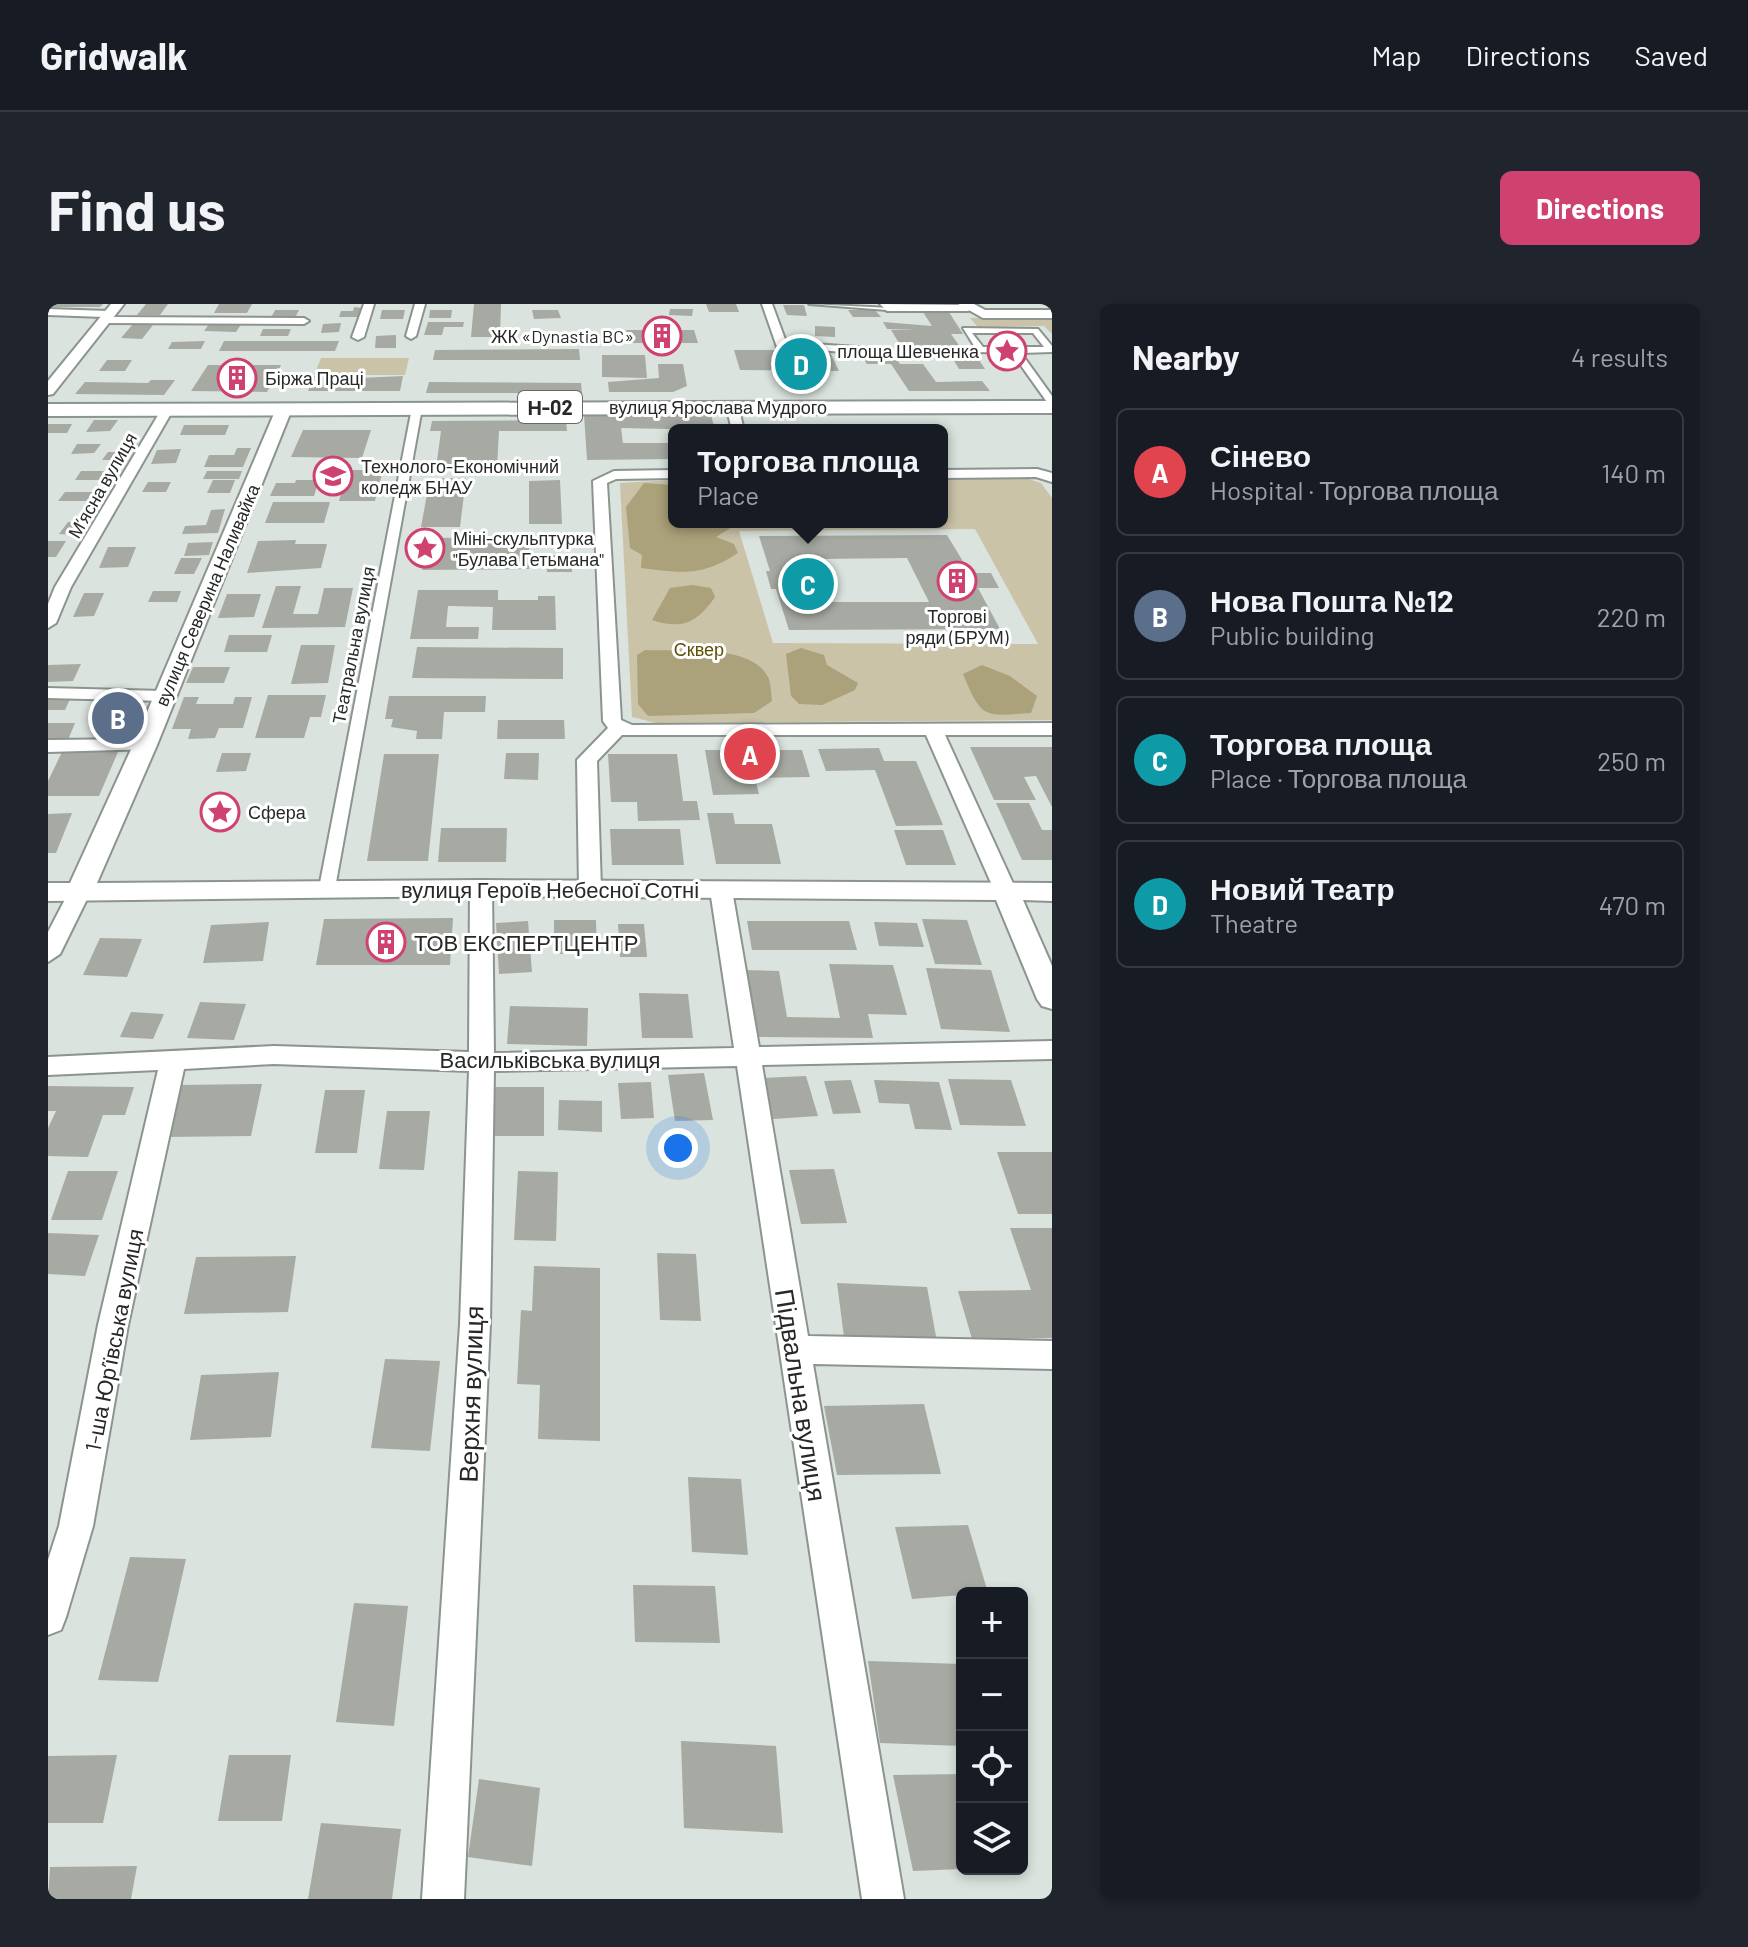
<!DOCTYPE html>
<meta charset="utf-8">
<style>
body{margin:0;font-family:Barlow,sans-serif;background:#20242c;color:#f1f3f6}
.controls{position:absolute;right:24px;bottom:24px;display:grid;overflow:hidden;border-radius:12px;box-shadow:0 4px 12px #0003}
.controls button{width:72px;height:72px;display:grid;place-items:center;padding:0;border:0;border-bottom:2px solid #363941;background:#171b24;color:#f1f3f6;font:40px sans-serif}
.you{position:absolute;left:630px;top:844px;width:28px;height:28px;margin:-20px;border:6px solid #fff;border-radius:50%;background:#1a73e8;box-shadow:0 0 0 12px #1a73e833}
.badge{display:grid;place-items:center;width:52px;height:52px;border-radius:50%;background:#cf4270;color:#fff;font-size:26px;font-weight:700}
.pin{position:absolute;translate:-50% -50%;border:4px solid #fff;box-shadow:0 2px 8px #0006}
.popup{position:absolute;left:620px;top:120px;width:280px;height:104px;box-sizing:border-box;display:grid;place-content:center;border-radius:12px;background:#171b24;filter:drop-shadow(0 2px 6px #0005);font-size:26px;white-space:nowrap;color:#9ea1a6}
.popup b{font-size:30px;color:#f1f3f6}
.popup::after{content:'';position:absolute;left:50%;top:100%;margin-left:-16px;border:16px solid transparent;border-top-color:#171b24}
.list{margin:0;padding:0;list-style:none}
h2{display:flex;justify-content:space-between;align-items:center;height:104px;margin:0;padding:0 32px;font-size:34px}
h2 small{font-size:26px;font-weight:400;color:#9ea1a6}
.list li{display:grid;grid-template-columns:52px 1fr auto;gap:24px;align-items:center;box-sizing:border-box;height:128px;margin:0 16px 16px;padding:0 16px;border:2px solid #363941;border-radius:12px}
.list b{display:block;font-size:30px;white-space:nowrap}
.list p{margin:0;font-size:26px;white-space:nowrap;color:#9ea1a6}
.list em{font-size:26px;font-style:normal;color:#9ea1a6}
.icon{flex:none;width:44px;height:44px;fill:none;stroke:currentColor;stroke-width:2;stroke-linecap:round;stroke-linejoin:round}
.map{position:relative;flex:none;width:1004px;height:1595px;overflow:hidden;border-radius:12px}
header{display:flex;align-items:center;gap:48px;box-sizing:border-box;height:112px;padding:0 40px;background:#171b24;border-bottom:2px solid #363941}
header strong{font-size:38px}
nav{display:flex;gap:44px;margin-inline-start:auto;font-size:28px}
.intro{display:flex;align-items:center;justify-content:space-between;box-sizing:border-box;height:192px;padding:0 48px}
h1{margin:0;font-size:56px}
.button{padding:20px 36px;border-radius:12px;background:#cf4270;color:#fff;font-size:28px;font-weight:700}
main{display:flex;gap:48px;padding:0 48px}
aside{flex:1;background:#171b24;border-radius:12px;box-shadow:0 4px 12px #0003}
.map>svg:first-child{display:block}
.green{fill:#cac3a8;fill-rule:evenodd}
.forest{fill:#aba17a}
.building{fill:#a7aaa2;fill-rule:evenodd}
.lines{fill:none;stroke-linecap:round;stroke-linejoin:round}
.pedestrian-casing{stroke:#8c948e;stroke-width:4}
.minor-casing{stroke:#8c948e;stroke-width:4}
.tertiary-casing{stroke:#8c948e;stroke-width:4}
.primary-casing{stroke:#8c948e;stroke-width:4}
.pedestrian{fill:#fff;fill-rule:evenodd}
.minor{fill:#fff;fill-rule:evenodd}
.tertiary{fill:#fff;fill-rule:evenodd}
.primary{fill:#fff;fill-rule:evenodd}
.labels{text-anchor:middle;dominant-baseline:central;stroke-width:6;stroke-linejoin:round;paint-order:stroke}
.far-poi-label{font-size:18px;fill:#262927;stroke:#fff;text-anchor:start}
.far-street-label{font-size:18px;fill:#262927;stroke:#fff}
.far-park-label{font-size:18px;fill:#5f4f07;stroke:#fff}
.shield{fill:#fff;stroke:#676968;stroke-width:2}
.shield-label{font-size:20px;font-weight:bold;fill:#262927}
.street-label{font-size:22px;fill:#262927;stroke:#fff}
.poi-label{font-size:22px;fill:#262927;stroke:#fff;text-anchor:start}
.near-street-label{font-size:26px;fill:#262927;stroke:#fff}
</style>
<header>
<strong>Gridwalk</strong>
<nav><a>Map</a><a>Directions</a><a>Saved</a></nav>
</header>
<div class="intro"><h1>Find us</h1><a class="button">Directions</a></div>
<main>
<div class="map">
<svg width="1004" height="1595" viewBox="0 0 1004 1595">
<rect width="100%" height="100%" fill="#dae3dd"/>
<!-- green -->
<g class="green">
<path d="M1004,13V30L996,22L930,23L922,14Z"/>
<path d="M273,54H361L357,71H266Z"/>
<path d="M894,174H977L993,179L1004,194V416L608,419L584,413L572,179L626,176V218H894ZM927,225L990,340L725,339L691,227Z"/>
</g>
<!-- forest -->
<g class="forest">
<path d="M596,179L626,181V218H692L668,233L686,240L690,249C653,273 635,269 593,264L594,251L582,244L578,203Z"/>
<path d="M644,281L663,284L667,293C649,319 634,326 604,316L622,284Z"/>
<path d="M753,344L776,351L779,361L810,379L807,386L774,401L751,400L743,392L738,350Z"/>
<path d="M597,346C630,348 703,339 720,373C723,379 723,390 724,397L706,409L600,412L590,400L589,351Z"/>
<path d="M934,361L962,372L989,392L983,409C936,412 934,416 915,370Z"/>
</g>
<!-- building -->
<g class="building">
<path d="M0,0H55L52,3H0Z"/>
<path d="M98,0H120L112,11H89Z"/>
<path d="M171,0H204L199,9H166Z"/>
<path d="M426,0H453L452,33H423Z"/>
<path d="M658,0H688L691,8H661Z"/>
<path d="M735,1H756L759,12L739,11Z"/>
<path d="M306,3L315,4L312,13H291L293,7H305Z"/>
<path d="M622,5H645L644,12L621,11Z"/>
<path d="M873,5H899L915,30H903L913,44H854L843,26H868L839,25L835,18L884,22Z"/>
<path d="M227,6H251L248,12H224Z"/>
<path d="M334,6H357L355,15H332Z"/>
<path d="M382,6H404L403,14H381Z"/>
<path d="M484,6H510L513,14L486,15Z"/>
<path d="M800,6H827L833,13H805Z"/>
<path d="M380,18H416L415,23H396L394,31H376Z"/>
<path d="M162,19H194L188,28L156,27Z"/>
<path d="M293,19L291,28L273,29L275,20Z"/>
<path d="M85,20L105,21L94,35L73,34Z"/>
<path d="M767,22L787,23V33L767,32Z"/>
<path d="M215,25H243L240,32H212Z"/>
<path d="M578,26H646L650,39H581Z"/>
<rect x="481" y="30" width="33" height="7"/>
<path d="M348,31V44H327L328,32Z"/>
<path d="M157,37L153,45H120L124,38Z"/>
<path d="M176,37H291L287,47H171Z"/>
<path d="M531,45L532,56H385L387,46Z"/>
<path d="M686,46H781L791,67L692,66Z"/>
<path d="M812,50H845L852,60H875L888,78L934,77L942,87H861L843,60H819Z"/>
<path d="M902,50H927L937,65H911Z"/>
<path d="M554,51H597L599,74L554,73Z"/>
<path d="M59,56H84L77,67H51Z"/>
<path d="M610,60H635L639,82L625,88H561L560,78L611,74Z"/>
<path d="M160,61H233L219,88L143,87Z"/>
<path d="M266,72H293L292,75L355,72L352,87H260Z"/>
<path d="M103,76H127L116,91L27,90L37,78L100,79Z"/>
<path d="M381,78L533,79L534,89H378Z"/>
<path d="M536,111H663L667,126L573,124L575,139H626V155L539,156Z"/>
<path d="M46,116H70L62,127L38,128Z"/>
<path d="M518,116L519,127H451L449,164H388L393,127H382L384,117Z"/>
<path d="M0,120H24L19,129H0Z"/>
<path d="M136,121H181L177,131H132Z"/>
<path d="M255,126H323L314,154L243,153Z"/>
<path d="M75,137H91L80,156H54L60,148H69Z"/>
<path d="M29,140H53L46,149L23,150Z"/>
<path d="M189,144H203L195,163H156L161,151H186Z"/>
<path d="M133,145L128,159L103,160L109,146Z"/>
<path d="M299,166H335L327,197H291Z"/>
<path d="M33,167H67L62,176H27Z"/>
<path d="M159,167H194L191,175H155Z"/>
<path d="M382,174H418L412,223H373Z"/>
<path d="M165,176H187L182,189H159Z"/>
<path d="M248,176H271L266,192H222L228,179H247Z"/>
<path d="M512,176L514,220H481V177Z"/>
<path d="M100,178H123L118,188H94Z"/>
<path d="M17,188H54L47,197H10Z"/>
<path d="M225,198H282L276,219H217Z"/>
<path d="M177,205L170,229L134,230L137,222L158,221L163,206Z"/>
<path d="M20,218H39L30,231L11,230Z"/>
<path d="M899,231L922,269H943L951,284H930L952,325L741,326L728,285H723L718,267H722L711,232ZM859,254L881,298H784L768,255Z"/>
<path d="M481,233V265L374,266L378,234Z"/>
<path d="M248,236L247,240H279L273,264L199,269L210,237Z"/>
<path d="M0,237H18L8,253H0Z"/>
<path d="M165,238L161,251L136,252L140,239Z"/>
<path d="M60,243H88L80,263L51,264Z"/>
<path d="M498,251H523L524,268H499Z"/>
<path d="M133,254H154L146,270H126Z"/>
<path d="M228,282H253L245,310H270L276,284H305L297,323L214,324Z"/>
<path d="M370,286H450V296H490V292H507L508,326H444L445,303L400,302L398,323H431L430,335H362Z"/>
<path d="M105,287H133L129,298H100Z"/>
<path d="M36,289H56L46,312L25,313Z"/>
<path d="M179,290H213L206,313L170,314Z"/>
<path d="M181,331H224L219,348H176Z"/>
<path d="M253,341H287L280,379L243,380Z"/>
<path d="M369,343L515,344V375L364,374Z"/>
<path d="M33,360L25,377L0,378V361Z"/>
<path d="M145,363H182L176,379H138Z"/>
<path d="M220,391H278L273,413H262L256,434H207Z"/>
<path d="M341,392H438L437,408H396L394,435H368L369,427L343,423L345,415H337Z"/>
<path d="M136,393H151L148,400H185L187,393H204L195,424H171L167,434L140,435L143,425H124Z"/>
<path d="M0,395H22L17,406H0Z"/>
<path d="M58,398H93L80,431H44Z"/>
<path d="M450,416H516L517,435H449Z"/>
<path d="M0,419H27L20,436H0Z"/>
<path d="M922,443H1004V503L988,472L976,473L988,496H946Z"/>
<path d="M831,444L836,457H868L895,521L848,522L827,466L778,467L770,445Z"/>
<path d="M657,446H754L762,473L707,474L711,490L665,491Z"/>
<path d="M14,448H70L51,492H0V477Z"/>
<path d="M174,449H203L198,467L168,468Z"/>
<path d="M458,449H491L490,476L456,475Z"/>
<path d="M336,450H391L380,557H319Z"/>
<path d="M560,450H629L635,497H649L652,516L590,517L589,498H563Z"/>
<path d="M948,499H981L994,526H1004V556H974Z"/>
<path d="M24,509L8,549H0V510Z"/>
<path d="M659,509H685L687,520H724L733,560H668Z"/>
<path d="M393,524H459L458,558H390Z"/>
<path d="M562,525H632L636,561H564Z"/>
<path d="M846,526H895L908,561H858Z"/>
<path d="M405,614L402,661H268L276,615Z"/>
<path d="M874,615L919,616L934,661L887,660Z"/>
<path d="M506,616H548L549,650H506Z"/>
<path d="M480,617L484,668L451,670L448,619Z"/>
<path d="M699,617H801L809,646H704Z"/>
<path d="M221,618L215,657L155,659L163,621Z"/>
<path d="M826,618L869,619L876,643L831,642Z"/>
<path d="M570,620H596L599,653H572Z"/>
<path d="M52,634L94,635L79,673L35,671Z"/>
<path d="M781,660L845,661L859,711L820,710L825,734L705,733L695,666L731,667L739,713L792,714Z"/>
<path d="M878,664L943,666L962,728L893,725Z"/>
<path d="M591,689L640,690L645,734H594Z"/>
<path d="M152,698L198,700L186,736L139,734Z"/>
<path d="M462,702L540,704L539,742L459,740Z"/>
<path d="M83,708L116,710L105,735L72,733Z"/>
<path d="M656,769L665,816L627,817L620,771Z"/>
<path d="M758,772L770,812L725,815L714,774Z"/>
<path d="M900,775L963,776L978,822L912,821Z"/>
<path d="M803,776L813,809L785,810L776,777Z"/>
<path d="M826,776L891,778L904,826L867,825L861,800L831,799Z"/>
<path d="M603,778L606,814L573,815L570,779Z"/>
<path d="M214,780L203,832L118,833L131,781Z"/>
<path d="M0,782L86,783L77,811H55L40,853L0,852V824L8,807H0Z"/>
<path d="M443,783H496V832H441Z"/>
<path d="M277,786H317L309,849H267Z"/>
<path d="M511,796L554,797V828L510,826Z"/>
<path d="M339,807H382L376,866L331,865Z"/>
<path d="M949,848H1004V910H970Z"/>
<path d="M786,865L799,919L753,920L741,866Z"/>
<path d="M20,867H70L54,916H3Z"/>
<path d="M470,867L510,868L508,937L466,936Z"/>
<path d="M962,924H1004V1034L924,1035L910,987L983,986Z"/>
<path d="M0,929L51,931L37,972L0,970Z"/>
<path d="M609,949L648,950L653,1017L612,1016Z"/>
<path d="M248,952L240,1008L136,1010L148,953Z"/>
<path d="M486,962L552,964V1137L490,1135L492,1081L469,1080L473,1006L484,1007Z"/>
<path d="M789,979L879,983L889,1038L796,1033Z"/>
<path d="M337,1055L392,1057L382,1147L323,1144Z"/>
<path d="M231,1068L223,1133L142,1136L153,1071Z"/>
<path d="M876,1100L893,1170L789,1171L776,1102Z"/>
<path d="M640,1173L693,1175L700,1251L644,1248Z"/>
<path d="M920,1221L940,1289L864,1295L847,1223Z"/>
<path d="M82,1253L138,1255L110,1378L50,1376Z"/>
<path d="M585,1281L667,1282L672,1339L587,1338Z"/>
<path d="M306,1299L360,1302L346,1422L288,1418Z"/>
<path d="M820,1357L914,1360V1442L832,1439Z"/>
<path d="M633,1437L728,1442L735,1529L636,1524Z"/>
<path d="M69,1451L55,1519H0V1452Z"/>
<path d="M181,1451H243L234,1517H170Z"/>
<path d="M914,1470V1565L865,1567L845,1471Z"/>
<path d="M431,1475L492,1484L484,1562L420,1553Z"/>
<path d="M273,1519L353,1525L344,1595H260Z"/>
<path d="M89,1562L83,1595H0L2,1563Z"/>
</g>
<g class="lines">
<!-- pedestrian casing -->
<g class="pedestrian-casing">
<g id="pedestrian">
<path d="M761,0L843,4L839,6Z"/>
<path d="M915,24L990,25L1004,42V48L973,49L1004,92V98H999L964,49L930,48ZM924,29H985L996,43H935Z"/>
<path d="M369,101L374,104L287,584L279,589L271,584L364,104Z"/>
</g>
</g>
<!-- minor casing -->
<g class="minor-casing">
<g id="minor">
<path d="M316,0H326L316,33L310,36L304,33Z"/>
<path d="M367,0H377L368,32L363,35L358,32Z"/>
<path d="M714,0H724L738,38L836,45L842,48L836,51L729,43Z"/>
<path d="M832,0L920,1L925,4L920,7H839Z"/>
<path d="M0,5L61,7L66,10L62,13L256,14L261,17L256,20L57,19L52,16L56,13L0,11Z"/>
<path d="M684,98L690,102L696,126H684L678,102Z"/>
<path d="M115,103L125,106L23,283L8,319L0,324V300L7,283Z"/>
<path d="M989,165L1004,169V178L988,173L894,174V166Z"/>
<path d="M626,166V174L568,175L559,179L573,416L584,421L1004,419V431H897L969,588L966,593H950L947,588L878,431H574L549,457L553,585L550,590H534L531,585L529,456L560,424L555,417L545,177L566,167Z"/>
<path d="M0,384L115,387L124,392L115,397L0,394Z"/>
<path d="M97,435L104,437V445L0,448V436Z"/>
<path d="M433,577L444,584L446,749L686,744L662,586L673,579L684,586L711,743L1004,737V755L714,761L760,1032L1004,1037V1065L765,1060L856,1595H814L689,762L446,767L442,1020L416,1595H374L412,1020L421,767L226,760L136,765L80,1021L45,1222L18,1313L13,1326L0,1331V1256L11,1222L50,1021L110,766L0,771V753L226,742L421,748L422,584Z"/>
<path d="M32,580L43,587L12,650L0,658V628L24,582Z"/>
</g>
</g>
<!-- tertiary casing -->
<g class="tertiary-casing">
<g id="tertiary">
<path d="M63,0H76L5,90L0,91V77Z"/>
<path d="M910,0H926L937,6H1004V14H935Z"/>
<path d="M236,100L244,105L109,441L49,579L433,576L1004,579V597L975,596L1004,662V705L994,702L989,695L948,596L433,592L0,597V579H22L85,441L228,105Z"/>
</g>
</g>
<!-- primary casing -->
<g class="primary-casing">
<path id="primary" d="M1004,97V109L0,112V100Z"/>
</g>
<!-- pedestrian -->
<use href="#pedestrian" class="pedestrian"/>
<!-- minor -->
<use href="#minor" class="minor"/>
<!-- tertiary -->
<use href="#tertiary" class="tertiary"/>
<!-- primary -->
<use href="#primary" class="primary"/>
</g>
<!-- icons -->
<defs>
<g id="building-ring" transform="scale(2)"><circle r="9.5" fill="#fff" stroke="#cf4270" stroke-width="1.5"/><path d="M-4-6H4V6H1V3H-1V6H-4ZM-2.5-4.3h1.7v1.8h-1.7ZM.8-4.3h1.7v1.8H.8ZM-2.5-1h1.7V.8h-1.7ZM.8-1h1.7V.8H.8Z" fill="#cf4270"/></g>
<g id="sight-ring" transform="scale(2)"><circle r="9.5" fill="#fff" stroke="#cf4270" stroke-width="1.5"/><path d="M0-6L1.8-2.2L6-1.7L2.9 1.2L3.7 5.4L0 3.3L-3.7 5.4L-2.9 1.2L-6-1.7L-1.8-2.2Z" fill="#cf4270"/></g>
<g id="university-ring" transform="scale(2)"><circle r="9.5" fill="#fff" stroke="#cf4270" stroke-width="1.5"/><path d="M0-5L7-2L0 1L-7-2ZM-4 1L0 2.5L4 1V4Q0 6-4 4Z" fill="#cf4270"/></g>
</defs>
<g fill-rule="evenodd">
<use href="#building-ring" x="614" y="32"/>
<use href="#sight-ring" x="959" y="47"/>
<use href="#building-ring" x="189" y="74"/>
<use href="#university-ring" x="285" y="172"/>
<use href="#sight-ring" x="377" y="244"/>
<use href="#building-ring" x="909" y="277"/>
<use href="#sight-ring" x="172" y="508"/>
<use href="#building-ring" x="338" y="638"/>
</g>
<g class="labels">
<!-- far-poi labels -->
<g class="far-poi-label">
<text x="586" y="32" text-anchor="end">ЖК «Dynastia BC»</text>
<text x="931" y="47" text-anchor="end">площа Шевченка</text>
<text x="217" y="74">Біржа Праці</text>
<text x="313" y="162">Технолого-Економічний<tspan x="313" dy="21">коледж БНАУ</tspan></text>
<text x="405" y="234">Міні-скульптурка<tspan x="405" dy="21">"Булава Гетьмана"</tspan></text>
<text x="909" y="312" text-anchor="middle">Торгові<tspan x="909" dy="21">ряди (БРУМ)</tspan></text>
<text x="200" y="508">Сфера</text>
</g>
<!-- far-street labels -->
<g class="far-street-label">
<text x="670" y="103">вулиця Ярослава Мудрого</text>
<text transform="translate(54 181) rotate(-60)">Мʼясна вулиця</text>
<text transform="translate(159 291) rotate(-67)">вулиця Северина Наливайка</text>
<text transform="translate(305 341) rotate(-79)">Театральна вулиця</text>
</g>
<!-- far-park labels -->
<g class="far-park-label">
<text x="651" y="345">Сквер</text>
</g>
<!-- shield labels -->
<rect class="shield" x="470" y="87" width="64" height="32" rx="6"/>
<g class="shield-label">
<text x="502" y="103">Н-02</text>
</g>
<!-- street labels -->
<g class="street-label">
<text x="502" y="585">вулиця Героїв Небесної Сотні</text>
<text x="502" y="755">Васильківська вулиця</text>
<text transform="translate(65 1036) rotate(-79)">1-ша Юрʼївська вулиця</text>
</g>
<!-- poi labels -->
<g class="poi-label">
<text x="366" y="638">ТОВ ЕКСПЕРТЦЕНТР</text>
</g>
<!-- near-street labels -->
<g class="near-street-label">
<text transform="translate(422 1090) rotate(-88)">Верхня вулиця</text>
<text transform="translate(754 1091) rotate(81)">Підвальна вулиця</text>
</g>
</g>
</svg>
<div class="controls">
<button>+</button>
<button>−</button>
<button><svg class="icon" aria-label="locate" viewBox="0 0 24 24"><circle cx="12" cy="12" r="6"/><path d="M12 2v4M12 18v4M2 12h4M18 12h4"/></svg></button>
<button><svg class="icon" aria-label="layers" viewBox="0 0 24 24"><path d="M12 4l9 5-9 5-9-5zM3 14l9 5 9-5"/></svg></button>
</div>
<div class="you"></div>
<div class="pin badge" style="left:702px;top:450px;background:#e0444e">A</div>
<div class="pin badge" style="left:70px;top:414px;background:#5c6f8a">B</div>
<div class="pin badge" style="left:760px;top:280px;background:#0f9aa8">C</div>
<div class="popup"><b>Торгова площа</b>Place</div>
<div class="pin badge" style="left:753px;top:60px;background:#0f9aa8">D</div>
</div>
<aside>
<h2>Nearby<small>4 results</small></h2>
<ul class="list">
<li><span class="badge" style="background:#e0444e">A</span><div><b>Сінево</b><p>Hospital · Торгова площа</p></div><em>140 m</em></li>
<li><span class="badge" style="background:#5c6f8a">B</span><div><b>Нова Пошта №12</b><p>Public building</p></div><em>220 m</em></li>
<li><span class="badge" style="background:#0f9aa8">C</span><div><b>Торгова площа</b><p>Place · Торгова площа</p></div><em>250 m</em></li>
<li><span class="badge" style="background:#0f9aa8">D</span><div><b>Новий Театр</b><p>Theatre</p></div><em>470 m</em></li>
</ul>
</aside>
</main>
